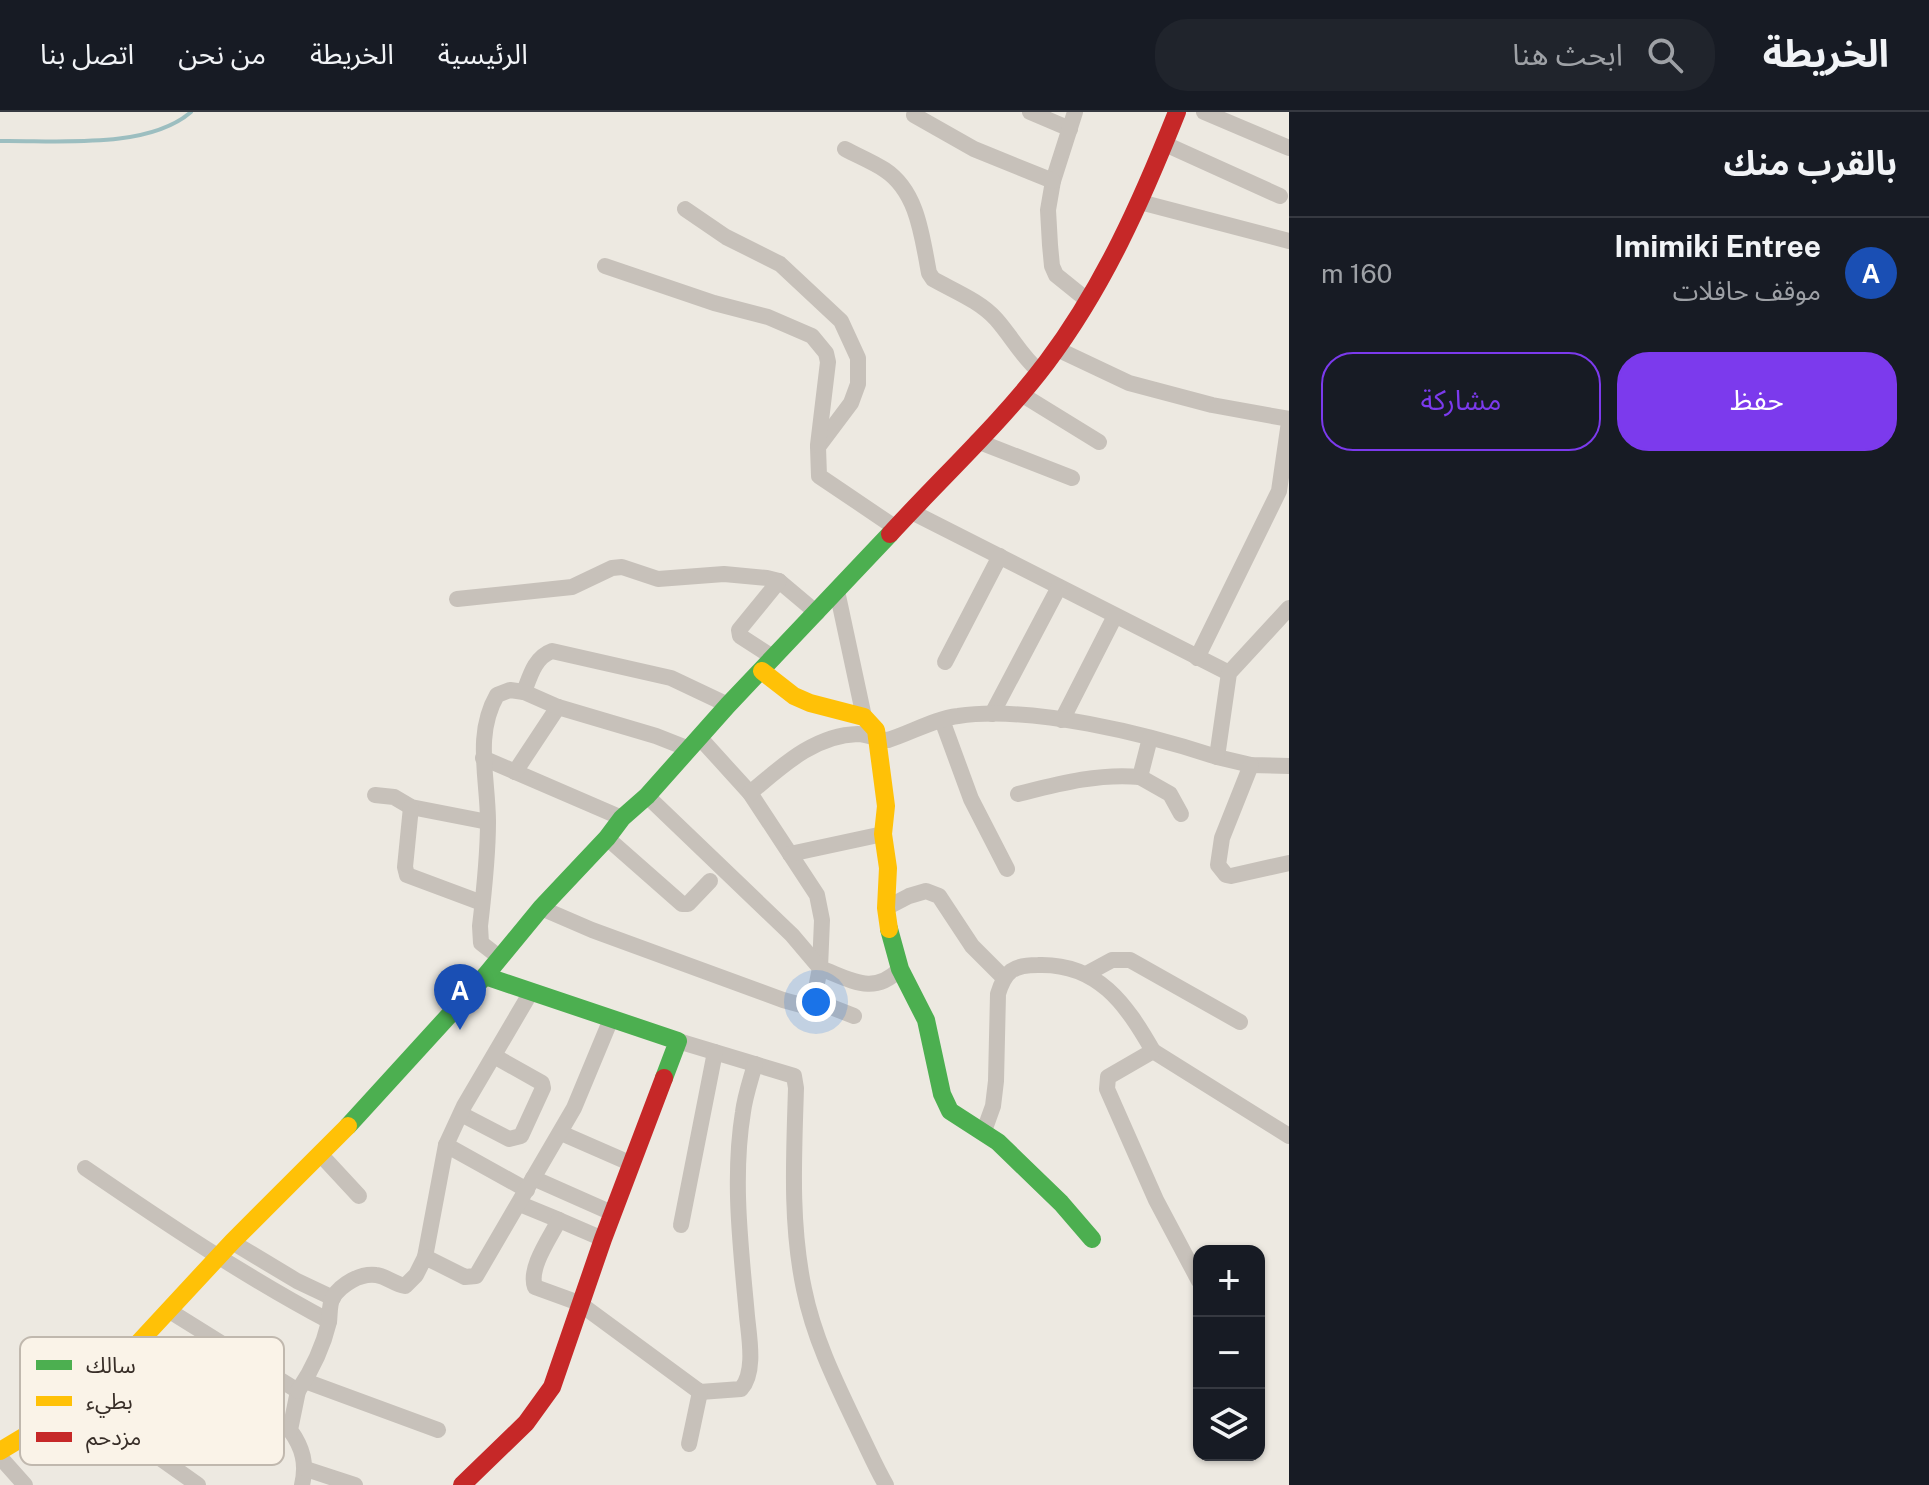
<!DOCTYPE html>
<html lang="ar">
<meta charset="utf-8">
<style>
body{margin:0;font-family:"Public Sans","Noto Sans Arabic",sans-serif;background:#20242c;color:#f1f3f6;direction:rtl}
.controls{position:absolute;right:24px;bottom:24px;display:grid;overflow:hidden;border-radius:16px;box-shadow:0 2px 6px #0004}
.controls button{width:72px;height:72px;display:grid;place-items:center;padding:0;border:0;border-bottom:2px solid #363941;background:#171b24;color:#f1f3f6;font:40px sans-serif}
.you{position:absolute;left:816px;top:890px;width:28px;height:28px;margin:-20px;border:6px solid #fff;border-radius:50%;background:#1a73e8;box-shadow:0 0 0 12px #1a73e833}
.badge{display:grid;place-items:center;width:52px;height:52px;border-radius:50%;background:#7c3aed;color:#fff;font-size:26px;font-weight:700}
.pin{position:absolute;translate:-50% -66px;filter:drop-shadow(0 2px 4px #0008)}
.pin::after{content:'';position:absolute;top:42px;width:28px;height:24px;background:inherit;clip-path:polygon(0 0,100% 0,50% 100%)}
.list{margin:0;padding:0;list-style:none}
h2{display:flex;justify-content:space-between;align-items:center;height:104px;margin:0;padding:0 32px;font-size:34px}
h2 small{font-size:26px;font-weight:400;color:#9ea1a6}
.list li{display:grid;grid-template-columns:52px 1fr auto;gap:24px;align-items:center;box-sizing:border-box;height:112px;padding:0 32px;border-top:2px solid #363941}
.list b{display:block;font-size:30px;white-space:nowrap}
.list p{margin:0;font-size:26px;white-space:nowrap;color:#9ea1a6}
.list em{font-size:26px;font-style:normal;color:#9ea1a6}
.actions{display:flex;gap:16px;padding:24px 32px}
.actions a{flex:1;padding:18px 0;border:2px solid #7c3aed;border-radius:32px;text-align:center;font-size:28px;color:#7c3aed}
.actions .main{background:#7c3aed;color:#fff}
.icon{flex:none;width:44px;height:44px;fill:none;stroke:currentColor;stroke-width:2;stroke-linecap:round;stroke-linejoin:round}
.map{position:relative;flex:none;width:1289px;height:1373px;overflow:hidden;direction:ltr}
header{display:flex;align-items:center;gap:48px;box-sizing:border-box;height:112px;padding:0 40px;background:#171b24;border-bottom:2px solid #363941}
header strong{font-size:38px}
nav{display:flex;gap:44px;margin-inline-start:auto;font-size:28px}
.search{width:560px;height:72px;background:#20242c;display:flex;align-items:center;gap:20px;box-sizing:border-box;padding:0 28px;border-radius:32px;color:#9ea1a6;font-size:30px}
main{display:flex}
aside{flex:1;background:#171b24}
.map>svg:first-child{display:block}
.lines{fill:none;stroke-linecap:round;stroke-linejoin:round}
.stream{stroke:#9cbec0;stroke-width:4}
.street{stroke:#c7c1ba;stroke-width:16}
.fast{stroke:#4caf50;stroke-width:18}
.slow{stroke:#ffc107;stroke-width:18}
.jam{stroke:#c62828;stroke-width:18}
.key{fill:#faf3e8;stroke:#c0b8ae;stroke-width:2}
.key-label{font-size:22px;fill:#382e28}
</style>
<header>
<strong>الخريطة</strong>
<div class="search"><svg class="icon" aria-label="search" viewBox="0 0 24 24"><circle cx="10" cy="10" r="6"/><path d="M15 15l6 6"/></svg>ابحث هنا</div>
<nav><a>الرئيسية</a><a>الخريطة</a><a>من نحن</a><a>اتصل بنا</a></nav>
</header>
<main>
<aside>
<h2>بالقرب منك<small></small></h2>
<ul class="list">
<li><span class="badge" style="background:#1a4fb4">A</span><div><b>Imimiki Entree</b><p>موقف حافلات</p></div><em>160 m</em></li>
</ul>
<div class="actions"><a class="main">حفظ</a><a>مشاركة</a></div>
</aside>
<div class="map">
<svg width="1289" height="1373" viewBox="0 0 1289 1373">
<rect width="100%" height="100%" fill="#ede9e1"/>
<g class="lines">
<!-- stream -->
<path class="stream" d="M0,29C57,28 147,38 191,0"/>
<!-- street -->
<g class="street">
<path d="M1030,0L1070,17"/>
<path d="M1075,0L1053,69L1048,98L1050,133L1052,154L1056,163L1087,188"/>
<path d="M1204,0L1289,36"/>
<path d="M914,3L974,37L1053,69"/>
<path d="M1165,32L1280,84"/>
<path d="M845,37C858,44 873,50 885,58C918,80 922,125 929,161L933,167C954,179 980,189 996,207C1012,225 1022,245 1040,260"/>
<path d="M1140,90L1289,129"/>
<path d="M685,97L726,125L780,152L841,209L858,246V272L851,291L818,335L819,364L896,416"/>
<path d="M605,154L714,191L768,205L812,224L826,241L828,250L818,333"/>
<path d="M1057,237L1129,271L1212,293L1289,307"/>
<path d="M1021,282L1099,330"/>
<path d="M977,329L1072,366"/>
<path d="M912,400L1229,561"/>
<path d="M837,479L864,605"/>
<path d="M457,487L572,475L612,456L622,455L658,467L724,462L767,466L779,469L817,501"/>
<path d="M1289,496L1229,561L1217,645L1251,653L1289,654"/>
<path d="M774,546L740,524L739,518L779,469"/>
<path d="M1197,546L1279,379L1289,310"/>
<path d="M945,550L1000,444"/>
<path d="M524,580C530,564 535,545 552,539L671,566L728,593"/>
<path d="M992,602L1059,475"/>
<path d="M942,608L971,687L1007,757"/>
<path d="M1062,608L1115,504"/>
<path d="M700,626L750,681L817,783L822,808L820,856C852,868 873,884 900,857"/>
<path d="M483,646L622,706"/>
<path d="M1251,653L1222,726L1218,753L1226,763L1231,764L1289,751"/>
<path d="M515,660L558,595"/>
<path d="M1140,665L1170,682L1181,702"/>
<path d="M750,681C781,655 814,623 858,622C868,622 877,628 888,628C911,621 934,607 958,604C1031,593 1147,622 1217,645"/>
<path d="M1018,682C1058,672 1098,661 1140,665L1150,626"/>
<path d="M375,683L394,685L411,695L488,710"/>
<path d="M411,695L405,755L407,763L482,791"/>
<path d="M607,726L682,792H688L710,769"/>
<path d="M790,742L883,722"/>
<path d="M541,796L592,818L783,888L812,896L820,856L792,823L647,684"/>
<path d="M886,796L909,784L926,779L939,784L972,834L1003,865"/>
<path d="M499,845L481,831L480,814C484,780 488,744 488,710C488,666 474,623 497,583L510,578L524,580L558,595L656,624L689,637"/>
<path d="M1088,861L1112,848H1130L1240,910"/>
<path d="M813,888L854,904"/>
<path d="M678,929L794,964L796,976C794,1043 790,1111 804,1177C814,1227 837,1273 859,1319C868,1337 876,1356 886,1373"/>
<path d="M1153,939L1289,1024"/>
<path d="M461,1002L509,1027L521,1024L543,976L542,971L494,944"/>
<path d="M984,1019L993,994L996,969L998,882C1005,859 1013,853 1038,853C1098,851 1126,892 1153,939L1108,965L1107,977L1156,1088L1199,1169"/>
<path d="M561,1021L632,1052"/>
<path d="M446,1033L527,1078"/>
<path d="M321,1043L359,1084"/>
<path d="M85,1056C164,1110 244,1164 329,1209"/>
<path d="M533,1066L612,1101"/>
<path d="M520,1092L559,1108"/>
<path d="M681,1113L715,940"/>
<path d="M603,1127L559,1108C550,1126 528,1156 535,1175L579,1191L700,1280L741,1277C756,1260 749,1225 747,1204C741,1137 732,1067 743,1000C745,984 751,967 755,952"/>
<path d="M232,1130L297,1169L333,1186"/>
<path d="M425,1145L446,1033L464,994L531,880"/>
<path d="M168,1198L298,1279L290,1318C303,1336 307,1352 302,1373"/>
<path d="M129,1241C179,1273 231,1304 290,1318"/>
<path d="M305,1269L438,1318"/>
<path d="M298,1279C312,1258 323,1235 329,1210C330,1203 329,1192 333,1185C342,1172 360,1161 376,1163C386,1164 394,1172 405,1174L416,1163L425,1145L465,1165L476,1164L574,996L611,907"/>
<path d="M84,1283L119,1317L198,1373"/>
<path d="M689,1332L700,1280"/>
<path d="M0,1345L25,1373"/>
<path d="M306,1357L355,1373"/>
</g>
<!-- fast -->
<g class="fast">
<path d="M889,817L900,857L926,908L942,982L950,999L998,1030L1061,1091L1092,1127"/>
<path d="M485,864L678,929L664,966"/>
<path d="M348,1014L485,864L541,796L607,726L622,706L647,684L728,593L890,422"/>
</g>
<!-- slow -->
<g class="slow">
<path d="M762,559L794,584L810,591L864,605L876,618L886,694L883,722L888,756L886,796L889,817"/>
<path d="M0,1339L50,1309L84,1283L129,1241L232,1130L348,1014"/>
</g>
<!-- jam -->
<g class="jam">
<path d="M890,422C942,365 1001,311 1047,250C1104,174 1142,88 1177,0"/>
<path d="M462,1373L526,1311L552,1275L603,1127L664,966"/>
</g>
</g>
<!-- legend -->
<rect x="20" y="1225" width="264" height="128" rx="12" class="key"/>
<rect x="36" y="1248" width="36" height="10" fill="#4caf50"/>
<rect x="36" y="1284" width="36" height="10" fill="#ffc107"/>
<rect x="36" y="1320" width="36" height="10" fill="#c62828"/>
<g class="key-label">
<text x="86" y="1261">سالك</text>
<text x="86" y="1297">بطيء</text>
<text x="86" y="1333">مزدحم</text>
</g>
</svg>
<div class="controls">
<button>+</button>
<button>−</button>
<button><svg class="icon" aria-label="layers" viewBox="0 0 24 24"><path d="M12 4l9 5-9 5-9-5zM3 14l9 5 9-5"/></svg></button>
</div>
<div class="you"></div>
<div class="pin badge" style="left:460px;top:918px;background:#1a4fb4">A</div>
</div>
</main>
